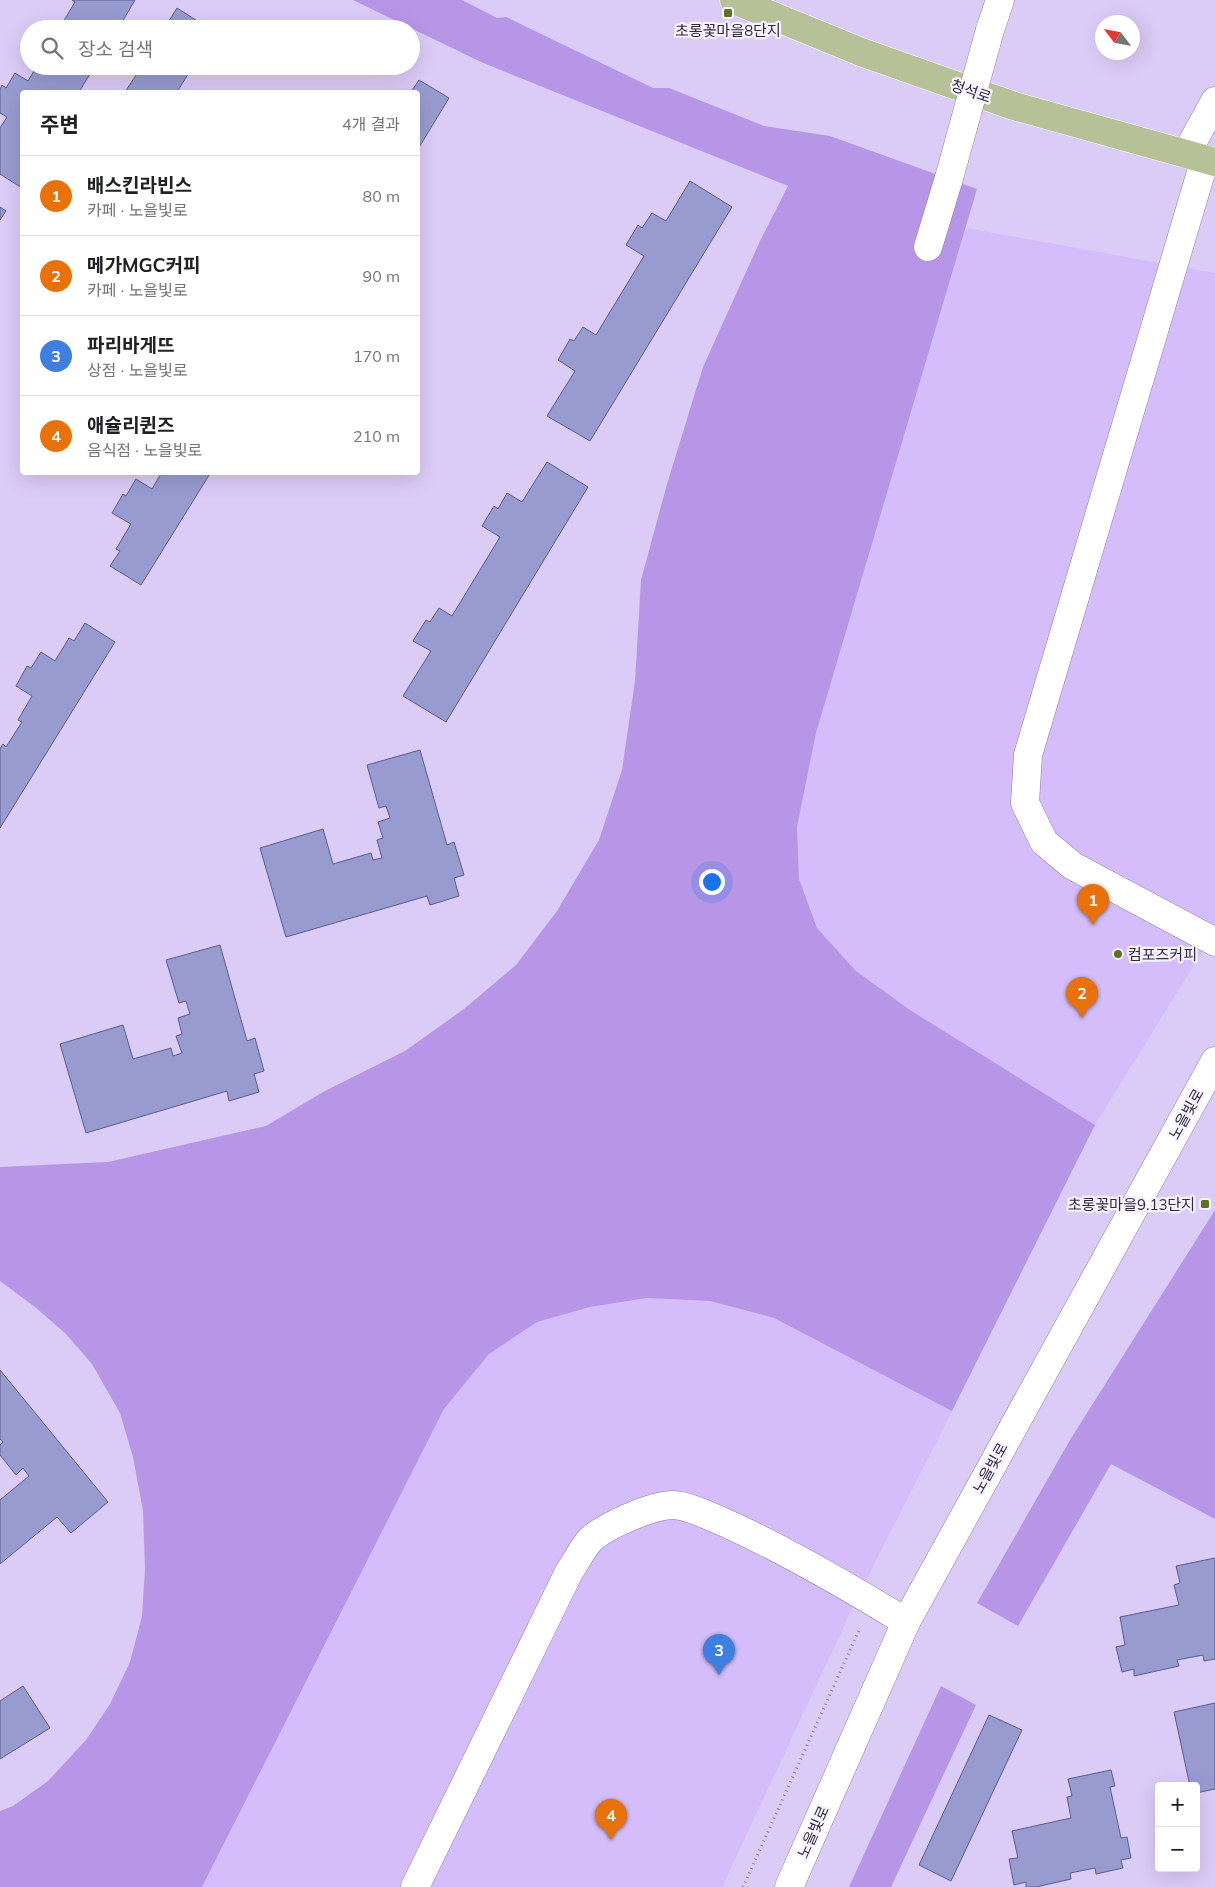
<!DOCTYPE html>
<html lang="ko">
<meta charset="utf-8">
<style>
body{margin:0;font-family:Mulish,"Noto Sans KR",sans-serif;background:#f2f2f2;color:#202124}
.controls{position:absolute;right:15px;bottom:15px;display:grid;overflow:hidden;border-radius:5px;box-shadow:0 5px 20px #0002}
.controls button{width:45px;height:45px;display:grid;place-items:center;padding:0;border:0;border-bottom:1px solid #e0e0e0;background:#fff;color:#202124;font:25px sans-serif}
.compass{position:absolute;left:1095px;top:15px;width:45px;height:45px;border-radius:50%;background:#fff;box-shadow:0 5px 20px #0002;rotate:302deg}
.you{position:absolute;left:711px;top:881px;width:18px;height:18px;margin:-12px;border:4px solid #fff;border-radius:50%;background:#1a73e8;box-shadow:0 0 0 8px #1a73e833}
.badge{display:grid;place-items:center;width:32px;height:32px;border-radius:50%;background:#111827;color:#fff;font-size:16px;font-weight:700}
.pin{position:absolute;translate:-50% -41px;filter:drop-shadow(0 1px 2px #0008)}
.pin::after{content:'';position:absolute;top:26px;width:18px;height:15px;background:inherit;clip-path:polygon(0 0,100% 0,50% 100%)}
.list{margin:0;padding:0;list-style:none}
h2{display:flex;justify-content:space-between;align-items:center;height:65px;margin:0;padding:0 20px;font-size:21px}
h2 small{font-size:16px;font-weight:400;color:#757577}
.list li{display:grid;grid-template-columns:32px 1fr auto;gap:15px;align-items:center;box-sizing:border-box;height:80px;padding:0 20px;border-top:1px solid #e0e0e0}
.list b{display:block;font-size:19px;white-space:nowrap}
.list p{margin:0;font-size:16px;white-space:nowrap;color:#757577}
.list em{font-size:16px;font-style:normal;color:#757577}
.icon{flex:none;width:28px;height:28px;fill:none;stroke:currentColor;stroke-width:2;stroke-linecap:round;stroke-linejoin:round}
.map{position:relative;flex:none;width:1215px;height:1887px;overflow:hidden}
.search{position:absolute;background:#fff;box-shadow:0 5px 20px #0002;left:20px;top:20px;width:400px;height:55px;display:flex;align-items:center;gap:12px;box-sizing:border-box;padding:0 18px;border-radius:28px;color:#757577;font-size:19px}
.panel{position:absolute;background:#fff;box-shadow:0 5px 20px #0002;left:20px;top:90px;width:400px;height:385px;border-radius:5px}
.map>svg:first-child{display:block}
.built{fill:#d4bdfa}
.green{fill:#b796e7}
.building{fill:#989bd0;stroke:#5b5c8e}
.lines{fill:none;stroke-linecap:round;stroke-linejoin:round}
.minor-casing{stroke:#907daf;stroke-width:29}
.major-casing{stroke:#fff;stroke-width:29}
.path{stroke:#8b7fa0;stroke-width:3;stroke-dasharray:1 4;stroke-linecap:butt}
.minor{stroke:#fff;stroke-width:28}
.major{stroke:#b6c198;stroke-width:28}
.minor-bridge-casing{stroke:#907daf;stroke-width:29;stroke-linecap:butt}
.minor-bridge{stroke:#fff;stroke-width:28}
.poi-dot{fill:#5e7221;stroke:#f7f3fe;stroke-width:2}
.labels{text-anchor:middle;dominant-baseline:central;stroke-width:4.5;stroke-linejoin:round;paint-order:stroke}
.poi-label{font-size:15px;fill:#31293e;stroke:#f7f3fe}
.street-label{font-size:15px;fill:#31293e;stroke:#f7f3fe}
</style>
<div class="map">
<svg width="1215" height="1887" viewBox="0 0 1215 1887">
<rect width="100%" height="100%" fill="#dbcbf7"/>
<!-- built -->
<g class="built">
<path d="M966,228L1215,273V931L1095,1125L910,1010L856,971L817,928L799,879L797,827L816,733Z"/>
<path d="M648,1298L710,1301L774,1318L952,1411L859,1594L722,1887H202L444,1409L489,1354L537,1322L590,1307Z"/>
</g>
<!-- green -->
<g class="green">
<path d="M353,0H462L497,18L506,17L653,88H669L764,126L830,136L977,189L816,733L797,827L799,879L817,928L856,971L910,1010L1095,1125L952,1411L774,1318L710,1301L647,1298L590,1307L537,1322L489,1354L444,1409L202,1887H0V1811L13,1806L48,1781L86,1740L110,1704L130,1662L142,1616L145,1569L143,1511L133,1457L120,1413L92,1364L66,1334L35,1307L0,1281V1167L108,1162L266,1126L323,1092L405,1051L464,1009L516,965L557,911L599,840L622,770L635,681L641,580L667,484L703,367L760,241L788,186L481,62Z"/>
<path d="M1215,1210V1519L1111,1464L1018,1626L977,1603L1070,1440Z"/>
<path d="M941,1686L976,1705L891,1887H849Z"/>
</g>
<!-- building -->
<g class="building">
<path d="M72,0H135L118,29H59L75,2Z"/>
<path d="M177,8L210,29H164Z"/>
<path d="M37,66H95L79,92H22V188L0,174V128L7,117L0,113V89L2,85L6,88L15,73L28,81Z"/>
<path d="M142,66H193L177,92H125Z"/>
<path d="M419,80L449,98L418,149V92H411Z"/>
<path d="M690,181L732,207L590,441L547,416L575,371L558,360L570,339L574,341L583,327L596,335L644,256L626,245L638,225L642,228L652,213L666,221Z"/>
<path d="M0,207L6,211L0,220Z"/>
<path d="M547,462L588,487L446,722L403,696L431,651L413,641L426,620L430,622L439,608L452,616L500,537L482,526L494,506L498,509L507,493L522,502Z"/>
<path d="M162,472H211L141,585L110,566L120,551L116,549L131,524L112,513L123,494L126,496L136,479L152,489Z"/>
<path d="M85,623L115,642L0,828V749L3,744L6,747L22,722L18,720L32,696L16,686L27,666L31,668L41,652L55,661L69,638L74,641Z"/>
<path d="M420,750L447,845L454,842L464,875L454,878L459,896L430,905L427,896L286,937L260,848L323,829L333,864L371,853L373,860L382,858L377,840L383,838L378,822L390,818L386,806L379,808L367,765Z"/>
<path d="M220,945L247,1041L255,1038L264,1071L254,1074L259,1092L229,1101L227,1091L86,1133L60,1044L123,1025L133,1059L171,1048L173,1056L182,1053L176,1036L182,1034L178,1018L190,1014L186,1001L179,1003L166,960Z"/>
<path d="M0,1370L108,1502L71,1533L57,1517L0,1564V1500L29,1476L23,1468L16,1475L0,1455V1445L3,1442L0,1439Z"/>
<path d="M1215,1558V1659L1204,1661L1203,1655L1177,1660L1179,1666L1134,1676V1669L1122,1672L1116,1647L1125,1645L1120,1617L1179,1605L1174,1585L1180,1583L1176,1566Z"/>
<path d="M23,1686L50,1728L0,1759V1701Z"/>
<path d="M1215,1703V1789L1196,1793V1786H1190L1174,1712Z"/>
<path d="M989,1715L1022,1730L951,1881L919,1865Z"/>
<path d="M1111,1770L1115,1786L1110,1787L1121,1838L1127,1837L1131,1858L1121,1860L1123,1868L1096,1874L1095,1868L1070,1873L1071,1879L1036,1887H1026V1882L1014,1885L1009,1859L1018,1858L1012,1831L1071,1818L1067,1797L1072,1796L1068,1779Z"/>
</g>
<g class="lines">
<!-- minor casing -->
<g class="minor-casing">
<g id="minor">
<path d="M990,30L1000,0"/>
<path d="M1186,154L1215,101"/>
<path d="M1205,159L1028,755L1025,803L1044,842L1073,866L1215,942"/>
<path d="M928,247L949,178"/>
<path d="M415,1887L569,1572C576,1562 582,1549 590,1540C605,1526 652,1505 673,1505C688,1505 716,1519 730,1525C791,1553 849,1587 906,1622"/>
<path d="M789,1887L906,1622L1215,1061"/>
</g>
</g>
<!-- major casing -->
<g class="major-casing">
<path id="major" d="M734,0L861,52L1014,106L1215,162"/>
</g>
<!-- path -->
<path class="path" d="M743,1887L860,1628"/>
<!-- minor -->
<use href="#minor" class="minor"/>
<!-- major -->
<use href="#major" class="major"/>
<!-- minor-bridge casing -->
<g class="minor-bridge-casing">
<path id="minor-bridge" d="M949,178L990,30"/>
</g>
<!-- minor-bridge -->
<use href="#minor-bridge" class="minor-bridge"/>
</g>
<!-- markers -->
<g class="poi-dot">
<rect x="723" y="8" width="10" height="10" rx="2.5"/>
<circle cx="1118" cy="954" r="5"/>
<rect x="1200" y="1199" width="10" height="10" rx="2.5"/>
</g>
<g class="labels">
<!-- poi labels -->
<g class="poi-label">
<text x="728" y="30">초롱꽃마을8단지</text>
<text x="1128" y="954" text-anchor="start">컴포즈커피</text>
<text x="1195" y="1204" text-anchor="end">초롱꽃마을9.13단지</text>
</g>
<!-- street labels -->
<g class="street-label">
<text transform="translate(971 91) rotate(19)">청석로</text>
<text transform="translate(1186 1114) rotate(-61)">노을빛로</text>
<text transform="translate(990 1468) rotate(-61)">노을빛로</text>
<text transform="translate(813 1832) rotate(-66)">노을빛로</text>
</g>
</g>
</svg>
<div class="controls">
<button>+</button>
<button>−</button>
</div>
<svg class="compass" viewBox="-18 -18 36 36"><path d="M0-13l5 13h-10z" fill="#e53935"/><path d="M0 13l5-13h-10z" fill="#757577"/></svg>
<div class="you"></div>
<div class="pin badge" style="left:1093px;top:925px;background:#e8710a">1</div>
<div class="pin badge" style="left:1082px;top:1018px;background:#e8710a">2</div>
<div class="pin badge" style="left:719px;top:1675px;background:#3f7fe0">3</div>
<div class="pin badge" style="left:611px;top:1840px;background:#e8710a">4</div>
<div class="search"><svg class="icon" aria-label="search" viewBox="0 0 24 24"><circle cx="10" cy="10" r="6"/><path d="M15 15l6 6"/></svg>장소 검색</div>
<section class="panel">
<h2>주변<small>4개 결과</small></h2>
<ul class="list">
<li><span class="badge" style="background:#e8710a">1</span><div><b>배스킨라빈스</b><p>카페 · 노을빛로</p></div><em>80 m</em></li>
<li><span class="badge" style="background:#e8710a">2</span><div><b>메가MGC커피</b><p>카페 · 노을빛로</p></div><em>90 m</em></li>
<li><span class="badge" style="background:#3f7fe0">3</span><div><b>파리바게뜨</b><p>상점 · 노을빛로</p></div><em>170 m</em></li>
<li><span class="badge" style="background:#e8710a">4</span><div><b>애슐리퀸즈</b><p>음식점 · 노을빛로</p></div><em>210 m</em></li>
</ul>
</section>
</div>
